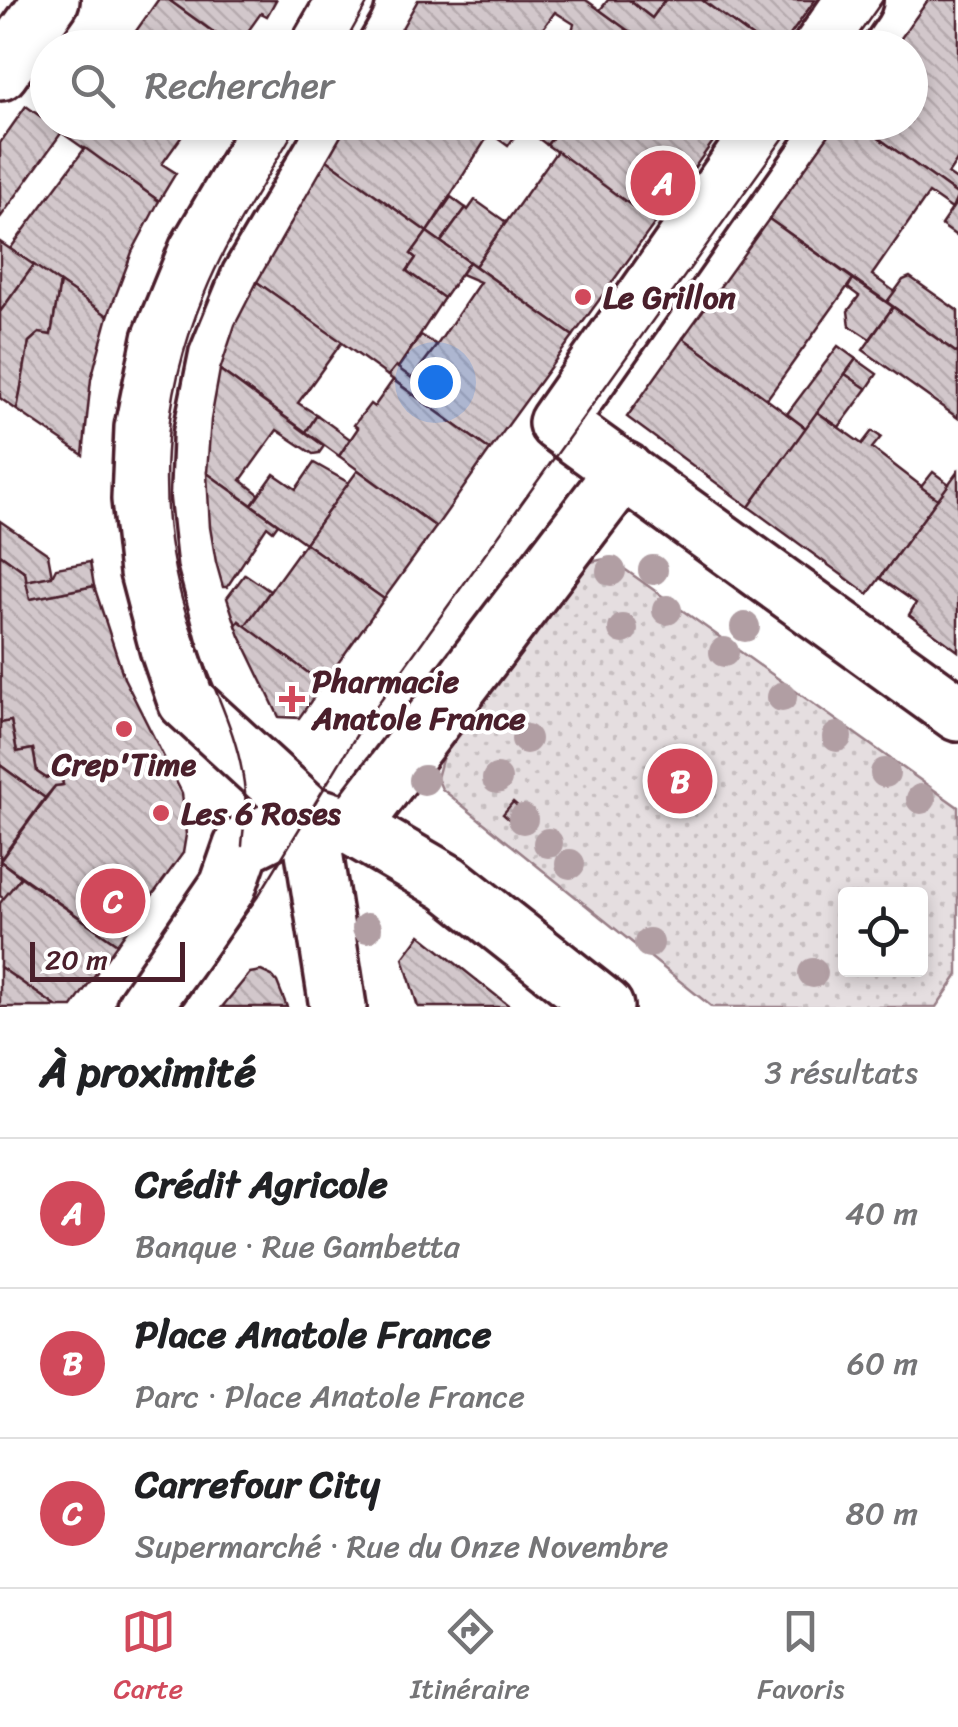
<!DOCTYPE html>
<html lang="fr">
<meta charset="utf-8">
<style>
body{margin:0;font-family:Sriracha,sans-serif;background:#f2f2f2;color:#202124}
.controls{position:absolute;right:30px;bottom:30px;display:grid;overflow:hidden;border-radius:10px;box-shadow:0 5px 15px #0003}
.controls button{width:90px;height:90px;display:grid;place-items:center;padding:0;border:0;border-bottom:2px solid #e0e0e0;background:#fff;color:#202124;font:50px sans-serif}
.scale{position:absolute;left:30px;bottom:25px;width:155px;box-sizing:border-box;padding-left:10px;border:5px solid #4a1f2b;border-top:0;font-size:28px;line-height:35px;white-space:nowrap;color:#4a1f2b;-webkit-text-stroke:8px #fff;paint-order:stroke}
.you{position:absolute;left:435px;top:382px;width:35px;height:35px;margin:-25px;border:8px solid #fff;border-radius:50%;background:#1a73e8;box-shadow:0 0 0 15px #1a73e833}
.badge{display:grid;place-items:center;width:65px;height:65px;border-radius:50%;background:#d1495b;color:#fff;font-size:32px;font-weight:700}
.pin{position:absolute;translate:-50% -50%;border:5px solid #fff;box-shadow:0 2px 10px #0006}
.list{margin:0;padding:0;list-style:none}
h2{display:flex;justify-content:space-between;align-items:center;height:130px;margin:0;padding:0 40px;font-size:42px}
h2 small{font-size:32px;font-weight:400;color:#757577}
.list li{display:grid;grid-template-columns:65px 1fr auto;gap:30px;align-items:center;box-sizing:border-box;height:150px;padding:0 40px;border-top:2px solid #e0e0e0}
.list b{display:block;font-size:38px;white-space:nowrap}
.list p{margin:0;font-size:32px;white-space:nowrap;color:#757577}
.list em{font-size:32px;font-style:normal;color:#757577}
.icon{flex:none;width:55px;height:55px;fill:none;stroke:currentColor;stroke-width:2;stroke-linecap:round;stroke-linejoin:round}
.map{position:relative;flex:none;width:958px;height:1007px;overflow:hidden}
.search{position:absolute;background:#fff;box-shadow:0 5px 15px #0003;left:30px;right:30px;top:30px;height:110px;display:flex;align-items:center;gap:25px;box-sizing:border-box;padding:0 35px;border-radius:55px;color:#757577;font-size:38px}
.sheet{height:580px;background:#fff}
nav{display:flex;justify-content:space-around;align-items:center;box-sizing:border-box;height:140px;border-top:2px solid #e0e0e0;background:#fff;font-size:28px;color:#757577}
nav a{display:grid;justify-items:center;gap:5px}
nav .on{color:#d1495b}
.map>svg:first-child{display:block}
.grass{fill:url(#grass-dots);stroke:#987e86;stroke-width:2.5;fill-rule:evenodd}
.building{fill:url(#building-back-hatch);stroke:#4a1f2b;stroke-width:2.5}
.lines{fill:none;stroke-linecap:round;stroke-linejoin:round}
.minor-casing{stroke:#4a1f2b;stroke-width:62}
.minor{stroke:#fff;stroke-width:55}
.tram{stroke:#4a1f2b;stroke-width:2.5}
.tree{fill:#b19ea3}
.poi-dot{fill:#d1495b;stroke:#fff;stroke-width:4}
.labels{text-anchor:middle;dominant-baseline:central;stroke-width:8;stroke-linejoin:round;paint-order:stroke}
.poi-label{font-size:32px;font-weight:bold;fill:#4a1f2b;stroke:#fff;text-anchor:start}
</style>
<div class="map">
<svg width="958" height="1007" viewBox="0 0 958 1007">
<defs>
<pattern id="grass-dots" width="8" height="8" patternUnits="userSpaceOnUse" patternTransform="scale(2.5)"><rect width="8" height="8" fill="#e5dee0"/><path d="M2 2h.1M6 6h.1" fill="none" stroke="#c6bec0" stroke-width="1.8" stroke-linecap="round"/></pattern>
<pattern id="building-back-hatch" width="6" height="6" patternUnits="userSpaceOnUse" patternTransform="scale(2.5)"><rect width="6" height="6" fill="#d2c7cb"/><path d="M-1 5l2 2M0 0l6 6M5-1l2 2" fill="none" stroke="#b6aaae"/></pattern>
</defs>
<rect width="100%" height="100%" fill="#fff"/>
<filter id="ink" filterUnits="userSpaceOnUse"><feTurbulence type="fractalNoise" baseFrequency=".01" numOctaves="2"/><feDisplacementMap in="SourceGraphic" scale="20" xChannelSelector="R" yChannelSelector="G"/><feConvolveMatrix kernelMatrix="1 2 1 2 8 2 1 2 1" color-interpolation-filters="sRGB"/></filter>
<g filter="url(#ink)">
<!-- grass -->
<path class="grass" d="M609,558L958,807V975L936,1007H712L442,789L437,778L443,756L576,573L586,563ZM846,894H920V969H846Z"/>
<!-- building -->
<g class="building">
<path d="M158,0H169L235,48H124Z"/>
<path d="M169,0H276L267,16L261,13L236,48Z"/>
<path d="M418,0H586L629,31L617,48H596L572,31L574,24L555,12L529,48H412L397,37Z"/>
<path d="M608,0H629L652,18L665,0H702L768,48H652L600,10Z"/>
<path d="M629,0H665L652,18Z"/>
<path d="M702,0H815L781,48H768Z"/>
<path d="M928,0H958V159L948,174L958,181V195L856,122H910V48H894Z"/>
<path d="M629,31L652,48H632L622,41Z"/>
<path d="M397,37L412,48H391Z"/>
<path d="M26,106L62,132L0,218V143Z"/>
<path d="M70,122H192L162,164L176,173L159,201L62,133Z"/>
<path d="M349,122H517L522,126L508,146L490,133L427,232L327,160Z"/>
<path d="M517,122H564L547,145Z"/>
<path d="M577,122H727L655,223L547,145L563,124L571,132Z"/>
<path d="M838,122H856L958,195L952,209L929,193L872,275L895,292L887,302L769,219Z"/>
<path d="M85,148L159,201L132,252L108,316L10,249Z"/>
<path d="M557,151L655,223L573,336L475,266Z"/>
<path d="M327,160L427,232L411,254L416,258L407,271L444,298L398,368L396,366L388,376L257,282Z"/>
<path d="M451,197L466,208L441,242L427,232Z"/>
<path d="M475,200L506,222L475,266L441,242L466,208L468,210Z"/>
<path d="M958,200V237L941,225Z"/>
<path d="M769,219L853,279L767,399L683,338Z"/>
<path d="M427,232L469,262L444,298L407,271L416,258L411,254Z"/>
<path d="M0,242L34,265L0,312Z"/>
<path d="M469,262L573,336L490,450L388,376L396,366L412,378L437,345L480,282L461,274Z"/>
<path d="M34,265L60,283L51,335L39,333L29,342L17,410L0,398V312Z"/>
<path d="M910,277L958,311V354L887,302L903,280Z"/>
<path d="M853,279L893,307L870,339L850,326L848,311L859,296L848,288Z"/>
<path d="M257,282L342,342L298,403L317,415L306,432L220,370L235,325Z"/>
<path d="M60,283L108,316L91,379L83,455L17,410L29,342L39,333L51,335Z"/>
<path d="M893,307L958,354V418L863,350Z"/>
<path d="M421,335L437,345L412,378L398,368Z"/>
<path d="M683,338L806,428L749,507L627,417Z"/>
<path d="M838,346L856,359L806,428L787,414Z"/>
<path d="M856,359L877,374L867,389L845,374Z"/>
<path d="M220,370L324,446L319,453L313,454L277,430L241,480L260,495L252,505L207,473L211,420Z"/>
<path d="M845,374L867,389L839,427L817,412Z"/>
<path d="M393,380L490,450L436,527L339,456L358,428L354,425L370,404L374,407Z"/>
<path d="M817,412L862,444L872,431L881,437L872,448L938,499L868,594L749,507Z"/>
<path d="M317,415L350,439L339,456L306,432Z"/>
<path d="M314,463L349,483L305,543L252,505L274,474L296,489Z"/>
<path d="M358,470L436,527L384,599L305,543Z"/>
<path d="M958,471V651L909,615L916,603L880,578Z"/>
<path d="M933,472L949,484L938,499L921,487Z"/>
<path d="M207,473L278,524L273,531L267,526L227,587H223L216,562L210,527Z"/>
<path d="M0,521L48,554L52,576L26,581L25,572L0,554Z"/>
<path d="M305,543L384,599L323,684L245,626Z"/>
<path d="M0,554L25,572L30,599L94,586L124,678L182,793L186,835L183,853L117,944L0,861L55,786L63,785L61,776L46,778L37,772L33,749L17,752L11,721L1,723Z"/>
<path d="M90,562L94,586L30,599L26,581L52,576L56,568Z"/>
<path d="M245,574L270,591L245,626L239,621L236,625L227,598Z"/>
<path d="M239,621L323,684L299,718L279,717L240,636L236,625Z"/>
<path d="M0,719L1,723L11,721L17,752L33,749L37,772L46,778L61,776L63,785L55,786L45,798L0,765Z"/>
<path d="M0,765L45,798L0,860Z"/>
<path d="M513,802L521,809L511,821L503,814Z"/>
<path d="M0,861L21,877L5,899L0,896Z"/>
<path d="M21,877L117,944L72,1007H57L0,967V903Z"/>
<path d="M420,935L503,1001L511,1007H418L403,958Z"/>
<path d="M0,967L57,1007H0Z"/>
<path d="M261,971L272,976L277,982L287,1007H222L250,973Z"/>
</g>
<g class="lines">
<!-- minor casing -->
<g class="minor-casing">
<g id="minor">
<path d="M318,48L346,0"/>
<path d="M821,48L854,0"/>
<path d="M0,72L51,0"/>
<path d="M273,122L197,251L161,339L143,428L140,499L148,572L168,648L186,701L308,813L352,827L448,883L605,1007"/>
<path d="M768,122L557,423L958,713"/>
<path d="M308,813L338,1007"/>
<path d="M352,827L624,470"/>
<path d="M145,1007L228,886L242,846L308,813"/>
</g>
</g>
<!-- minor -->
<use href="#minor" class="minor"/>
<!-- tram -->
<g class="tram">
<path d="M342,48L369,0"/>
<path d="M849,48L883,0"/>
<path d="M242,846C243,829 247,810 245,793C240,730 204,673 186,613C154,508 161,397 204,295C228,235 267,179 299,122"/>
<path d="M178,1007L259,895L362,726L795,122"/>
</g>
</g>
<!-- trees -->
<g class="tree">
<circle cx="653" cy="570" r="15"/>
<circle cx="611" cy="571" r="15"/>
<circle cx="667" cy="610" r="15"/>
<circle cx="745" cy="627" r="15"/>
<circle cx="623" cy="629" r="15"/>
<circle cx="724" cy="652" r="15"/>
<circle cx="782" cy="697" r="15"/>
<circle cx="837" cy="737" r="15"/>
<circle cx="526" cy="739" r="15"/>
<circle cx="885" cy="773" r="15"/>
<circle cx="497" cy="779" r="15"/>
<circle cx="424" cy="780" r="15"/>
<circle cx="921" cy="799" r="15"/>
<circle cx="523" cy="819" r="15"/>
<circle cx="548" cy="843" r="15"/>
<circle cx="570" cy="864" r="15"/>
<circle cx="367" cy="928" r="15"/>
<circle cx="649" cy="943" r="15"/>
<circle cx="813" cy="973" r="15"/>
</g>
</g>
<!-- markers -->
<g class="poi-dot">
<circle cx="583" cy="297" r="10"/>
<path d="M287 684h10v10h10v10h-10v10h-10v-10h-10v-10h10z"/>
<circle cx="124" cy="729" r="10"/>
<circle cx="161" cy="813" r="10"/>
</g>
<g class="labels">
<!-- poi labels -->
<g class="poi-label">
<text x="603" y="297">Le Grillon</text>
<text x="312" y="681">Pharmacie<tspan x="312" dy="37">Anatole France</tspan></text>
<text x="124" y="764" text-anchor="middle">Crep'Time</text>
<text x="181" y="813">Les 6 Roses</text>
</g>
</g>
</svg>
<div class="controls">
<button><svg class="icon" aria-label="locate" viewBox="0 0 24 24"><circle cx="12" cy="12" r="6"/><path d="M12 2v4M12 18v4M2 12h4M18 12h4"/></svg></button>
</div>
<div class="scale">20 m</div>
<div class="you"></div>
<div class="pin badge" style="left:663px;top:183px">A</div>
<div class="pin badge" style="left:680px;top:781px">B</div>
<div class="pin badge" style="left:113px;top:901px">C</div>
<div class="search"><svg class="icon" aria-label="search" viewBox="0 0 24 24"><circle cx="10" cy="10" r="6"/><path d="M15 15l6 6"/></svg>Rechercher</div>
</div>
<section class="sheet">
<h2>À proximité<small>3 résultats</small></h2>
<ul class="list">
<li><span class="badge">A</span><div><b>Crédit Agricole</b><p>Banque · Rue Gambetta</p></div><em>40 m</em></li>
<li><span class="badge">B</span><div><b>Place Anatole France</b><p>Parc · Place Anatole France</p></div><em>60 m</em></li>
<li><span class="badge">C</span><div><b>Carrefour City</b><p>Supermarché · Rue du Onze Novembre</p></div><em>80 m</em></li>
</ul>
</section>
<nav>
<a class="on"><svg class="icon" aria-label="map" viewBox="0 0 24 24"><path d="M3 6l6-2 6 2 6-2v14l-6 2-6-2-6 2zM9 4v14M15 6v14"/></svg>Carte</a>
<a><svg class="icon" aria-label="directions" viewBox="0 0 24 24"><path d="M12 3l9 9-9 9-9-9zM9 14v-3h6M13 9l2 2-2 2"/></svg>Itinéraire</a>
<a><svg class="icon" aria-label="saved" viewBox="0 0 24 24"><path d="M7 4h10v16l-5-4-5 4z"/></svg>Favoris</a>
</nav>
